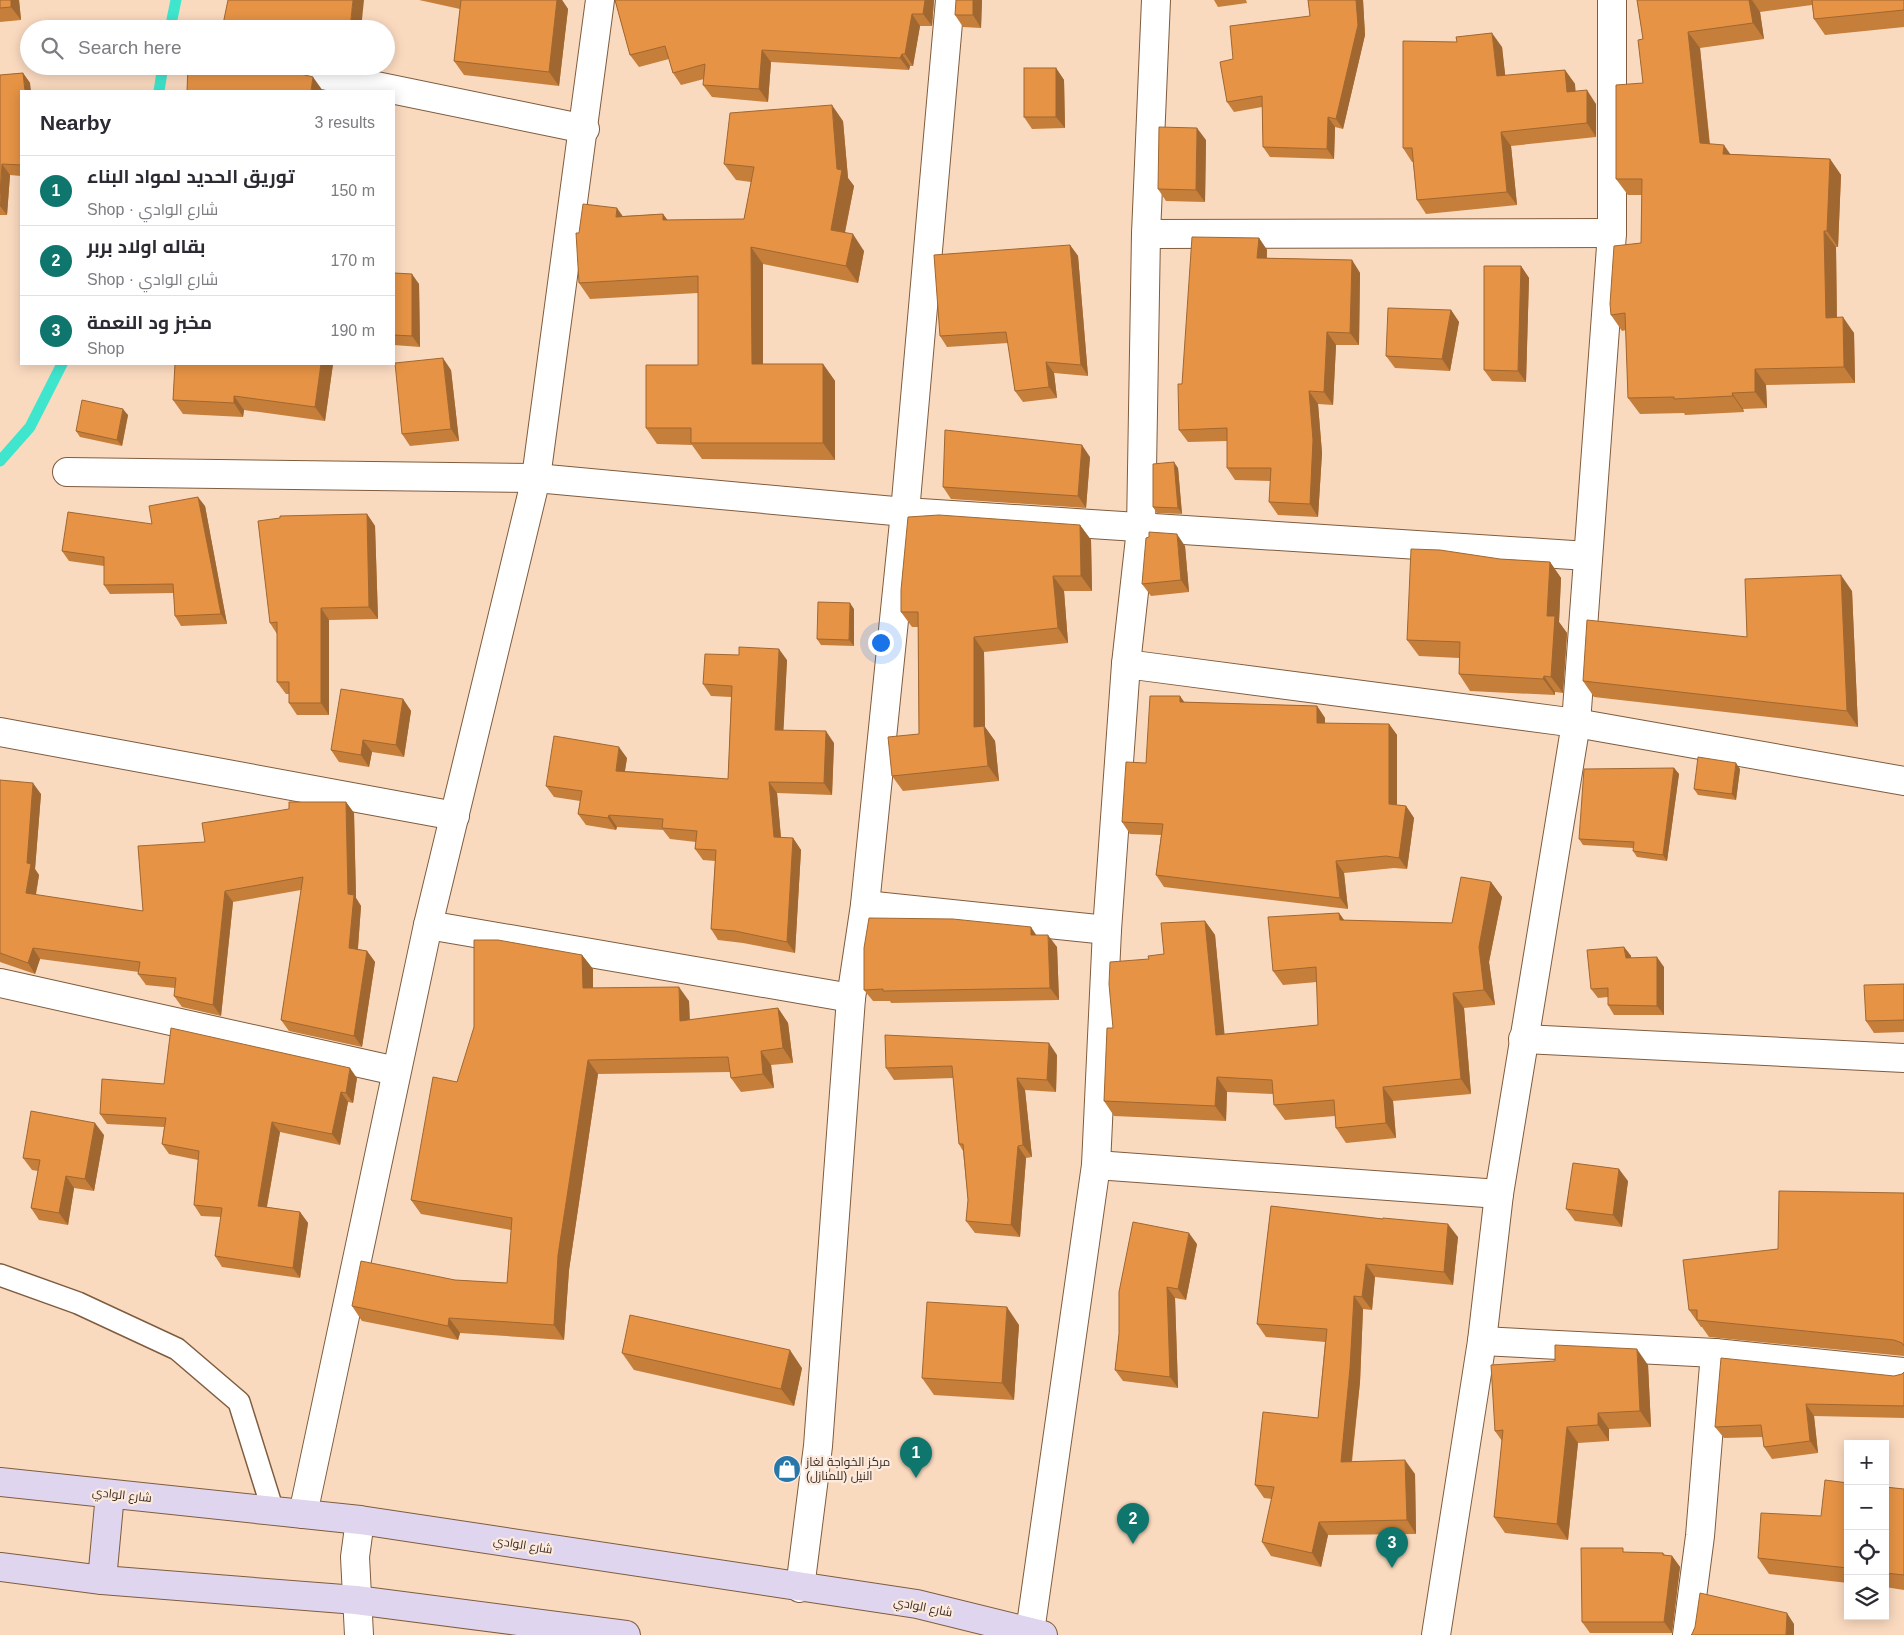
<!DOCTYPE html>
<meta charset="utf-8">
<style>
body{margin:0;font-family:Helvetica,Cairo,sans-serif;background:#f2f2f3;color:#2b2b33}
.controls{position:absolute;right:15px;bottom:15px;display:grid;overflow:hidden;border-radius:0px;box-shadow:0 2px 12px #0003}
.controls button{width:45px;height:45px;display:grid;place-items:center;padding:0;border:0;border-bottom:1px solid #e1e1e2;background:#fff;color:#2b2b33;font:25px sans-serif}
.you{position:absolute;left:880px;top:642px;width:18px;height:18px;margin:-12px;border:4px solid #fff;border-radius:50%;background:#1a73e8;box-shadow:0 0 0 8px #1a73e833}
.badge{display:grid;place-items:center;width:32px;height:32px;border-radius:50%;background:#0f766e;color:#fff;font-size:16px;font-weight:700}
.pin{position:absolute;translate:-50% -41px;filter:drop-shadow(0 1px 2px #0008)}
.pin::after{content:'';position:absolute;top:26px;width:18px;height:15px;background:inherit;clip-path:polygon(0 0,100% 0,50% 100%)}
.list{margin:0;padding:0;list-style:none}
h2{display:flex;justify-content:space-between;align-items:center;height:65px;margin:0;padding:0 20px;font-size:21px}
h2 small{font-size:16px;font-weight:400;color:#7c7c81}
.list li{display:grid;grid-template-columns:32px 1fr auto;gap:15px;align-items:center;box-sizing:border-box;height:70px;padding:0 20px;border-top:1px solid #e1e1e2}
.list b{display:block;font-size:19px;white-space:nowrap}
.list p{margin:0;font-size:16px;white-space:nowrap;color:#7c7c81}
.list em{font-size:16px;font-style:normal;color:#7c7c81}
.icon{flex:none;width:28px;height:28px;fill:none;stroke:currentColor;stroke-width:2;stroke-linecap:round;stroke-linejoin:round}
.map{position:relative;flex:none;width:1904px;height:1635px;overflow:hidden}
.search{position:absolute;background:#fff;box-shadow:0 2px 12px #0003;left:20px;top:20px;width:375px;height:55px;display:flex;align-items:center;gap:12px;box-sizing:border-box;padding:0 18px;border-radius:28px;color:#7c7c81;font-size:19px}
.panel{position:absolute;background:#fff;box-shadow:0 2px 12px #0003;left:20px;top:90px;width:375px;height:275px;border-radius:0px}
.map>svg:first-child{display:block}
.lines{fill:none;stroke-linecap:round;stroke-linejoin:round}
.stream{stroke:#40e5ce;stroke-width:11}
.lane-casing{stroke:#7f5c3e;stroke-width:24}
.street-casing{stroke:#7f5c3e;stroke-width:30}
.secondary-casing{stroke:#7f5c3e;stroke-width:30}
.lane{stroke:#fff;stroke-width:21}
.street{stroke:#fff;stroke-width:28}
.secondary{stroke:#dfd5ee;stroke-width:28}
.wall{fill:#c67e3b}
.shaded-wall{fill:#a16730}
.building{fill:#e69345;stroke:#a16730}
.labels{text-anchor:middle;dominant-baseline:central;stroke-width:4.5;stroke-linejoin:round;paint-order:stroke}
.poi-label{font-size:12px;fill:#38291c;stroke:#fbeadd;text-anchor:start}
.street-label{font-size:12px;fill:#38291c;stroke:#fbeadd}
</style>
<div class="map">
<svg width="1904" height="1635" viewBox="0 0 1904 1635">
<rect width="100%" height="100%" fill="#fadabf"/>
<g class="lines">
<!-- stream -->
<g class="stream">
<path d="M170,29L176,0"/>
<path d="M159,91L163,66"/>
<path d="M0,461L30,427L62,364"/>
</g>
<!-- lane casing -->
<g class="lane-casing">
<path id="lane" d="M0,1275L78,1303L177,1349L239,1402L273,1511"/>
</g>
<!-- street casing -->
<g class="street-casing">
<g id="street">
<path d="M279,66L585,129"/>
<path d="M1146,234L1612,233"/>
<path d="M67,472L536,478L905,512L1588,556"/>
<path d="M1126,664L1576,723L1904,781"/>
<path d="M0,732L455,816"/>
<path d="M865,905L1107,930"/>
<path d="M428,925L851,998"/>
<path d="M0,983L396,1071"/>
<path d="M1523,1039L1904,1058"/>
<path d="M1096,1165L1499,1194"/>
<path d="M1482,1341L1715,1353L1904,1372"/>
<path d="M303,1514L428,925L536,478L600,0"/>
<path d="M800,1588L818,1446L851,998L865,905L905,512L950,0"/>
<path d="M1030,1632L1096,1165L1107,930L1126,664L1141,529L1146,234L1156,0"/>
<path d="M359,1635L355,1557L360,1520"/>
<path d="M1436,1635L1482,1341L1499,1194L1576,723L1612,233V0"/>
<path d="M1687,1635L1700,1536L1715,1353"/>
</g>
</g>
<!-- secondary casing -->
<g class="secondary-casing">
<g id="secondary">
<path d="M0,1482L360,1520L917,1604L1043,1635"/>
<path d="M0,1567L102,1580L356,1600L626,1635"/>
<path d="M102,1580L110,1494"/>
</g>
</g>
<!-- lane -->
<use href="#lane" class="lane"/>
<!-- street -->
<use href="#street" class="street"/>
<!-- secondary -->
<use href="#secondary" class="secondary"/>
</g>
<!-- wall -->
<g class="wall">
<path d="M0,0H19L21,20L0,22Z"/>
<path d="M419,0H562L568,9L559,86L464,75L454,61L460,9Z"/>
<path d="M615,0H934L932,26H920L913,66H910L909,70L771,62L768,102L712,97L703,85L704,79L681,85L673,73L669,59L639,67L630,55Z"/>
<path d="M982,0L981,28L963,27L955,15Z"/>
<path d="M1214,0H1246L1247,3L1218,7Z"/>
<path d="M1308,0H1363L1365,35L1343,129L1335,127L1334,159L1270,157L1263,147L1262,107L1234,112L1227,102L1233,59L1310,16Z"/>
<path d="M1637,0H1904V27L1825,35L1814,19L1812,5L1760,12L1764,39L1700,48L1710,144L1730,154L1830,159L1841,175L1838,247H1836L1837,317L1854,333L1855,383L1766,385L1767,408L1743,409L1744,412L1685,415L1684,413L1640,414L1628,398L1626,330L1622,331L1611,315L1641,243L1642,195H1628L1616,179L1643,83V39Z"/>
<path d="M1502,47L1505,76L1565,70L1575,84V91L1596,104V137L1511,146L1517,205L1426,214L1417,200L1413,162H1412L1403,148Z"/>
<path d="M1056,68L1064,80L1065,128L1032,129L1024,117Z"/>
<path d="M23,73L30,83L21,91V176L10,175L7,215H0V75Z"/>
<path d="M843,121L848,178L854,186L845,233L864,251L858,283L763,264V364H823L835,381V460L702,459L692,445L657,444L646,428L698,365V293L590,299L579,283V233L623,216L663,214L667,220L744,219L751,182L736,180L724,164Z"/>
<path d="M1206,140L1205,202L1166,201L1158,189Z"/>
<path d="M1259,238L1267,250V258L1352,260L1360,273L1359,345H1336L1333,405L1318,404L1322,453L1318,517L1278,515L1269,502L1271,481L1235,480L1227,468V441L1188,442L1179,430L1182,384Z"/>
<path d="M1070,245L1078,256L1088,376L1054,373L1057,398L1023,402L1015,391L1008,343L947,347L940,336Z"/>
<path d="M1521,266L1529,278L1526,382L1492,381L1484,370Z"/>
<path d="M394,273L419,284L420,347L394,345Z"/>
<path d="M1451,310L1459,322L1450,371L1395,368L1386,356Z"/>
<path d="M175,364H333L325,421L244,410L243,417L183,414L173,400Z"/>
<path d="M451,370L459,441L410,446L402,434Z"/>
<path d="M128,415L122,446L80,437L76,431Z"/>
<path d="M1090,457L1086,508L951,499L943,487Z"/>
<path d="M1178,468L1182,514L1157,513L1153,507Z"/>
<path d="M205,506L227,624L181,626L175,616L174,593L110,594L104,585V566L69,561L62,551L152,524Z"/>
<path d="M367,514L375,526L378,619L329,620V715H297L289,703V694H286L277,682V634L270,623Z"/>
<path d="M1080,525L1091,540L1092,591H1064L1068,643L984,652L985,727L995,741L999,781L903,791L892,776L919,734L918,627H912L901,612Z"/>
<path d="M1185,546L1189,592L1151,596L1142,584Z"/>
<path d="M1500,559L1550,562L1561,578L1559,622L1567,633L1563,693L1555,692V695L1470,691L1459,674V658L1419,656L1407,640Z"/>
<path d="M1852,591L1858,727L1594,697L1583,681L1747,637Z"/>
<path d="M854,609V646L821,645L817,639Z"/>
<path d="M787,660L783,730L834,743L832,795L777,793L781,838H793L801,850L795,953L743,943L718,940L711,929L715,861L703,860L695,849L696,842L670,839L663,830L617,827L616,830L586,825L578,814L580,801L554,797L546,786L627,758L625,771L728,779L731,697L711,696L703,684Z"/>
<path d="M403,699L411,711L404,757L372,752L369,767L339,762L331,750Z"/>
<path d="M1184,702L1317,706L1325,718V724H1389L1397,735V805L1406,806L1414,818L1407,869L1394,868L1344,873L1348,909L1164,887L1156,875L1161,835L1130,834L1122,822L1146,763Z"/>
<path d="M1674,768L1679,774L1667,861L1637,857L1633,851V848L1583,845L1579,839Z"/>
<path d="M1740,769L1736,800L1698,795L1694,789Z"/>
<path d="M0,780L41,794L35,869L39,875L36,895L143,911L205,842L346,802L354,813L356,898L361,906L358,949L367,951L375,962L362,1047L289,1031L281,1020L301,890L233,902L221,1016L182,1007L174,996L175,988L146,985L138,974L139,972L40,959L35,974L0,962Z"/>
<path d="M1491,882L1502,897L1489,962L1495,1005L1464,1008L1471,1094L1393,1101L1396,1138L1346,1143L1336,1128L1335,1116L1285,1120L1274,1105L1273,1094L1227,1092L1226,1121L1114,1116L1104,1101L1113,1028L1149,959L1164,954L1205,921L1215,935L1224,1034L1318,1025L1317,982L1283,985L1273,971L1339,913L1344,920L1452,923Z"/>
<path d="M1037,935L1057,947L1059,1000L891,1003L890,1001H873L864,990Z"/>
<path d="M1624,947L1631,956V958L1664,967V1015H1614L1608,1005V997L1598,998L1591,989Z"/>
<path d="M582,955L593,969V988L689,1001L690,1020L778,1008L788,1023L793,1063L771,1065L774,1088L741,1092L731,1078L730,1072L598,1074L569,1270L564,1340L460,1333L458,1340L362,1321L352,1306L455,1280L507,1283L511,1230L421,1214L411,1200L457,1082Z"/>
<path d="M1904,984V1032L1874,1033L1866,1021Z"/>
<path d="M1057,1055L1056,1092L1025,1090L1032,1157L1026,1158L1020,1237L975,1233L966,1221L968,1200L963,1151L959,1144L953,1078L894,1080L886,1068Z"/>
<path d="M357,1078L353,1103L348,1102L340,1145L280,1132L267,1207L300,1212L308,1223L300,1278L222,1267L215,1256L221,1217L201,1216L194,1205L198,1160L169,1154L162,1144L164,1127L107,1124L100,1114L164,1084Z"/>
<path d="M104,1135L94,1191L74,1188L68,1225L39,1220L31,1208L38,1171L32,1170L23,1158Z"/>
<path d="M1628,1181L1622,1227L1575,1221L1566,1209Z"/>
<path d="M1904,1193V1356L1709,1337L1702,1327H1701L1689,1310L1778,1249Z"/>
<path d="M1271,1206L1458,1237L1453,1285L1375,1277L1372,1310L1363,1309L1360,1382L1352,1462L1415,1474L1416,1534L1328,1535L1321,1567L1271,1556L1262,1542L1272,1499L1264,1498L1255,1485L1318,1418L1325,1342L1266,1337L1257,1324Z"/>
<path d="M1197,1244L1186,1300L1175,1298L1178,1388L1123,1381L1115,1370L1119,1334Z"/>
<path d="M1019,1325L1014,1400L934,1395L922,1378Z"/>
<path d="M622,1353L802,1368L794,1406L634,1370Z"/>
<path d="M1648,1365L1651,1427L1609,1429V1441L1578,1443L1568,1540L1505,1533L1494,1517L1502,1441L1495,1431Z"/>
<path d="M1904,1372V1418L1814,1416L1818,1453L1772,1459L1764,1447L1763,1437L1724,1438L1715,1427L1894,1376L1902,1374Z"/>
<path d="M1848,1483V1583L1769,1574L1758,1558L1821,1516Z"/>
<path d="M1885,1487L1904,1489V1590L1885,1587Z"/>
<path d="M1626,1552L1663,1553L1665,1555L1672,1556L1680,1567L1672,1633H1590L1582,1622Z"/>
</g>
<!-- shaded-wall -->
<g class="shaded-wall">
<path d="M11,0H19L21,20L11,7Z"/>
<path d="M353,0H364L361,29H350Z"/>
<path d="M557,0H562L568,9L559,86L549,72Z"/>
<path d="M925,0H934L932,26L923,14Z"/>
<path d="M973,0H982L981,28L973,15Z"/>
<path d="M1356,0H1363L1365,35L1343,129L1336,119Z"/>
<path d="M1749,0H1752L1760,12L1764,39L1753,23Z"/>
<path d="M912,14L920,26L913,66L905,54Z"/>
<path d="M1688,32L1700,48L1711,159L1700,143Z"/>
<path d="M1492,33L1502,47L1507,90L1497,76Z"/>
<path d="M762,50L771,62L768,102L759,89Z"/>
<path d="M902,54L910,66L909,70L900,58Z"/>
<path d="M1056,68L1064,80L1065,128L1056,117Z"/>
<path d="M1565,70L1575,84L1577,106L1567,92Z"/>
<path d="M23,73L30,83L31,91H25Z"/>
<path d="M313,77L323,91H311Z"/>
<path d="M1587,90L1596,104V137L1587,123Z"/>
<path d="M832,105L843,121L848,178L854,186L842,246L831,230L837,169Z"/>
<path d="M1328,117L1335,127L1334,159L1327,149Z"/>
<path d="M1197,128L1206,140L1205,202L1196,190Z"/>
<path d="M1501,132L1511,146L1517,205L1507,192Z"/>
<path d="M1724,145L1735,161L1723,154Z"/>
<path d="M1830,159L1841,175L1838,247L1827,231Z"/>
<path d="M2,164L10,175L7,215L0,206Z"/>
<path d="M617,208L629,225L616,217Z"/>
<path d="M663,214L675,230L663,220Z"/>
<path d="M1824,231L1836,247L1837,334L1826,318Z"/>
<path d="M853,234L864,251L858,283L846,266Z"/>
<path d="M1259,238L1267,250L1266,270L1257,258Z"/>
<path d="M1070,245L1078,256L1088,376L1081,365Z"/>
<path d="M751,247L763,264V380L752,364Z"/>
<path d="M1352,260L1360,273L1359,345L1350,333Z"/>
<path d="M1521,266L1529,278L1526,382L1518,371Z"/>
<path d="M412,274L419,284L420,347L412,336Z"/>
<path d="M1451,310L1459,322L1450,371L1442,359Z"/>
<path d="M1843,317L1854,333L1855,383L1844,367Z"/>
<path d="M1327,332L1336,345L1333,405L1324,392Z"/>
<path d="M443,358L451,370L459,441L451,429Z"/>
<path d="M1046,362L1054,373L1057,398L1049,387Z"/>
<path d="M321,364H333L325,421L315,407Z"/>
<path d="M823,364L835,381V460L823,443Z"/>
<path d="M1755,369L1766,385L1767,408L1755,392Z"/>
<path d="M1309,391L1318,404L1322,453L1318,517L1310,504Z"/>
<path d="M1732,393L1743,409L1744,412L1733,396Z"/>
<path d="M234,396L244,410L243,417L234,403Z"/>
<path d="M123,409L128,415L122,446L117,440Z"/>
<path d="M1082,445L1090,457L1086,508L1078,496Z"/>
<path d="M1174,462L1178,468L1182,514L1178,508Z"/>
<path d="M198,497L205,506L227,624L221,614Z"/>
<path d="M367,514L375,526L378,619L369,607Z"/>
<path d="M1080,525L1091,540L1092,591L1081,576Z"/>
<path d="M1177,534L1185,546L1189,592L1181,580Z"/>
<path d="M1550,562L1561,578L1559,622L1567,633L1563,693L1551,677L1547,616Z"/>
<path d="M1841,575L1852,591L1858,727L1847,711Z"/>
<path d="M1053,576L1064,591L1068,643L1058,628Z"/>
<path d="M850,603L854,609V646L849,640Z"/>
<path d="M321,608L329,620V715L321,703Z"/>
<path d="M974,637L984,652L985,727L995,741L999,781L988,766L974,727Z"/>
<path d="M779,649L787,660L783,741L775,730Z"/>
<path d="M1544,676L1555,692V695L1543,679Z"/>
<path d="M1180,696L1188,707L1180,702Z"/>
<path d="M403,699L411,711L404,757L396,745Z"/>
<path d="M1317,706L1325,718V735L1317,723Z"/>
<path d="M1389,724L1397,735V816L1389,804Z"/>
<path d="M826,731L834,743L832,795L824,783Z"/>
<path d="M363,740L372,752L369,767L361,755Z"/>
<path d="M619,747L627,758L623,782L616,771Z"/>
<path d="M1736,763L1740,769L1736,800L1732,794Z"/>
<path d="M1674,768L1679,774L1667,861L1663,855Z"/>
<path d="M769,782L777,793L782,849L774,837Z"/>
<path d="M33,783L41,794L35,869L39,875L34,904L26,893L27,863Z"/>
<path d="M346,802L354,813L356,898L361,906L357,959L349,948Z"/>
<path d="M1406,806L1414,818L1407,869L1399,858Z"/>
<path d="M609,815L617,827L616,830L608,818Z"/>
<path d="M793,838L801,850L795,953L787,942Z"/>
<path d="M1336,861L1344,873L1348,909L1340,898Z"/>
<path d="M1491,882L1502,897L1489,962L1495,1005L1484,990L1479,947Z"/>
<path d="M225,891L233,902L221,1016L213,1005Z"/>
<path d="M1339,913L1349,927L1340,920Z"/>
<path d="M1205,921L1215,935L1226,1049L1216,1035Z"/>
<path d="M1031,927L1039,939L1031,935Z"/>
<path d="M1048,935L1057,947L1059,1000L1050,988Z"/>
<path d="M1624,947L1631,956L1632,967L1626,958Z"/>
<path d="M33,948L40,959L35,974L28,963Z"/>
<path d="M367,951L375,962L362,1047L354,1036Z"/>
<path d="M582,955L593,969V1003L583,988Z"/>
<path d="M1657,957L1664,967V1015L1657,1006Z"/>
<path d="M679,987L689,1001L690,1036L680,1021Z"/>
<path d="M1453,993L1464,1008L1471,1094L1461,1079Z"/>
<path d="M778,1008L788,1023L793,1063L783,1048Z"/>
<path d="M1049,1043L1057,1055L1056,1092L1047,1080Z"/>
<path d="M761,1051L771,1065L774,1088L763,1074Z"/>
<path d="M588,1060L598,1074L569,1270L564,1340L554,1325L558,1255Z"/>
<path d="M350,1068L357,1078L353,1103L346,1093Z"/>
<path d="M1217,1077L1227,1092L1226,1121L1215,1106Z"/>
<path d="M1017,1078L1025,1090L1032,1157L1023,1145Z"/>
<path d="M1383,1087L1393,1101L1396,1138L1386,1123Z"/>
<path d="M341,1092L348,1102L340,1145L332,1134Z"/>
<path d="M272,1122L280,1132L265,1216L258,1206Z"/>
<path d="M95,1123L104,1135L94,1191L85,1179Z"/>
<path d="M1018,1146L1026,1158L1020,1237L1011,1225Z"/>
<path d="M1619,1169L1628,1181L1622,1227L1613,1215Z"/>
<path d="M66,1176L74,1188L68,1225L59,1213Z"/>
<path d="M300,1212L308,1223L300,1278L293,1268Z"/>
<path d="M1448,1224L1458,1237L1453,1285L1444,1272Z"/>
<path d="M1189,1233L1197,1244L1186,1300L1178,1289Z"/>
<path d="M1366,1264L1375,1277L1372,1310L1362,1297Z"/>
<path d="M1167,1287L1175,1298L1178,1388L1170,1377Z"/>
<path d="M1354,1296L1363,1309L1360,1382L1350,1475L1341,1462Z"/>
<path d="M1007,1307L1019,1325L1014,1400L1002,1383Z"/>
<path d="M449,1318L460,1333L458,1340L448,1326Z"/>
<path d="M1637,1349L1648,1365L1651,1427L1640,1411Z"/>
<path d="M790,1350L802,1368L794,1406L781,1389Z"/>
<path d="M1806,1404L1814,1416L1818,1453L1810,1441Z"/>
<path d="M1598,1413L1609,1429V1441L1598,1425Z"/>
<path d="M1567,1427L1578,1443L1568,1540L1557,1524Z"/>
<path d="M1405,1460L1415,1474L1416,1534L1407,1520Z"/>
<path d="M1319,1522L1328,1535L1321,1567L1312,1553Z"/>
<path d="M1672,1556L1680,1567L1672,1633L1664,1622Z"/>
<path d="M1787,1613L1794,1624V1635H1786Z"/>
</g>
<!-- building -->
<g class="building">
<path d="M0,0H11V7L0,8Z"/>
<path d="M228,0H353L350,29H222Z"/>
<path d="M461,0H557L549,72L454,61Z"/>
<path d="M615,0H925L923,14H912L905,54H902L900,58L762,50L759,89L703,85L705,64L673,73L665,46L630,55Z"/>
<path d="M956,0H973V15H955Z"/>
<path d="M1308,0H1356L1358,25L1336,119L1328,117L1327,149L1263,147L1262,96L1227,102L1220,62L1233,59L1230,26L1310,16Z"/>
<path d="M1637,0H1749L1753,23L1688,32L1700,143L1724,145L1723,154L1830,159L1827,231H1824L1826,318L1843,317L1844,367L1755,369V392L1732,393L1733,396L1674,399V397L1628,398L1625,313L1611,315L1610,304L1614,246L1641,243L1642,179H1616V85L1643,83L1638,40L1643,39Z"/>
<path d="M1812,0H1904V10L1814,19Z"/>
<path d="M1492,33L1497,76L1565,70L1567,92L1587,90V123L1501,132L1507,192L1417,200L1412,148H1403V41L1457,42L1456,37Z"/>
<path d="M188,66H269L313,77L311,91H187Z"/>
<rect x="1024" y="68" width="32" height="49"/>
<path d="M23,73L25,91H21V165L2,164L0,195V75Z"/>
<path d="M832,105L837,169L842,170L831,230L853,234L846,266L751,247L752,364H823V443H691V428H646V365H698V276L579,283L576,233H579L583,204L617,208L616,217L663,214V220L744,219L754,167L724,164L730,113Z"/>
<path d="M1159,127L1197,128L1196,190L1158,189Z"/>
<path d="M1192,237L1259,238L1257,258L1352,260L1350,333L1327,332L1324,392L1309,391L1313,440L1310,504L1269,502L1271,468H1227V428L1179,430L1178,384H1182Z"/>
<path d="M1070,245L1081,365L1046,362L1049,387L1015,391L1006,332L940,336L934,255Z"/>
<path d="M1484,266H1521L1518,371L1484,370Z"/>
<path d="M394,273L412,274V336L394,335Z"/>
<path d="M1388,308L1451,310L1442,359L1386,356Z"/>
<path d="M443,358L451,429L402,434L395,363Z"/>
<path d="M175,364H321L315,407L234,396V403L173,400Z"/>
<path d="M82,400L123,409L117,440L76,431Z"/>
<path d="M945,430L1082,445L1078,496L943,487Z"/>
<path d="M1174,462L1178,508L1153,507V464Z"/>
<path d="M198,497L221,614L175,616L173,584L104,585V557L62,551L68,512L152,524L149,506Z"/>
<path d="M367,514L369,607L321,608V703H289V682H277V622L270,623L258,521L280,518V516Z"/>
<path d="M939,515L1080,525L1081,576H1053L1058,628L974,637V727L984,726L988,766L892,776L888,737L919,734L918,612H901V590L908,517Z"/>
<path d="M1149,532L1177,534L1181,580L1142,584L1146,538L1149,537Z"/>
<path d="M1411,549L1440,550L1500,559L1550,562L1547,616H1555L1551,677L1544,676L1543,679L1459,674L1460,642L1407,640Z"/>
<path d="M1841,575L1847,711L1583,681L1587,620L1747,637L1745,579Z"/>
<path d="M818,602L850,603L849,640L817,639Z"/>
<path d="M739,647L779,649L775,730L826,731L824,783L769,782L774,837L793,838L787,942L735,931L711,929L716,850L695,849L697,831L662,828L663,819L609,815L608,818L578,814L582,791L546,786L554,736L619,747L616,771L728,779L732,686L703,684L705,654L739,655Z"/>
<path d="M341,689L403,699L396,745L363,740L361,755L331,750Z"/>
<path d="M1150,696H1180V702L1317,706V723L1389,724V804L1406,806L1399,858L1386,856L1336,861L1340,898L1156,875L1163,824L1122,822L1126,762L1146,763Z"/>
<path d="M1698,757L1736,763L1732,794L1694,789Z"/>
<path d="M1674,768L1663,855L1633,851L1634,842L1579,839L1584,769Z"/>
<path d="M0,780L33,783L27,863L31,864L26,893L143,911L138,846L205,842L202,823L289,809V802H346L348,894L354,895L349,948L367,951L354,1036L281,1020L303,877L225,891L213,1005L174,996L176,978L138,974L140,962L33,948L28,963L0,953Z"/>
<path d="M1461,877L1491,882L1479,947L1484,990L1453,993L1461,1079L1383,1087L1386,1123L1336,1128L1334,1100L1274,1105L1272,1080L1217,1077L1215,1106L1104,1101L1107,1028H1113L1109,984L1110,962L1149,959L1148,956L1164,954L1161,923L1205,921L1216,1035L1318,1025L1316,967L1273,971L1268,917L1339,913L1340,920L1452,923Z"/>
<path d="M869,918L953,919L1031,927V935H1048L1050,988L883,991V989L864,990V948Z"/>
<path d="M474,940H498L582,955L583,988L679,987L680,1021L778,1008L783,1048L761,1051L763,1074L731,1078L728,1057L588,1060L558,1255L554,1325L449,1318L448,1326L352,1306L361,1261L455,1280L507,1283L512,1218L411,1200L433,1077L457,1082L474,1027Z"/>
<path d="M1624,947L1626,958L1657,957V1006L1608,1005V988L1591,989L1587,950Z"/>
<path d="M1904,984V1020L1866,1021L1864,985Z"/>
<path d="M171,1028L350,1068L346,1093L341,1092L332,1134L272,1122L258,1206L300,1212L293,1268L215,1256L222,1208L194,1205L199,1151L162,1144L166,1118L100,1114L102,1079L164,1084Z"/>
<path d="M885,1035L1049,1043L1047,1080L1017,1078L1023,1145L1018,1146L1011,1225L966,1221L968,1200L963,1144H959L952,1066L886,1068Z"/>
<path d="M31,1111L95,1123L85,1179L66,1176L59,1213L31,1208L40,1160L23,1158Z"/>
<path d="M1573,1163L1619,1169L1613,1215L1566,1209Z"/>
<path d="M1779,1191L1904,1193V1346L1902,1343L1894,1340L1697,1320V1310H1689L1683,1260L1778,1249Z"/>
<path d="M1271,1206L1383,1219V1218L1448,1224L1444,1272L1366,1264L1362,1297L1354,1296L1350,1368L1341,1462L1405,1460L1407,1520L1319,1522L1312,1553L1262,1542L1274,1487L1255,1485L1263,1412L1318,1418L1327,1329L1257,1324Z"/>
<path d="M1133,1222L1189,1233L1178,1289L1167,1287L1170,1377L1115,1370L1119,1334V1292Z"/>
<path d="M927,1302L1007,1307L1002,1383L922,1378Z"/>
<path d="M630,1315L790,1350L781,1389L622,1353Z"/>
<path d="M1555,1345L1637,1349L1640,1411L1598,1413V1425L1567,1427L1557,1524L1494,1517L1503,1430L1495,1431L1491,1365L1555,1361Z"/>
<path d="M1721,1358L1894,1376L1902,1374L1904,1372V1406L1806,1404L1810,1441L1764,1447L1761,1425L1715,1427Z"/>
<path d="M1825,1480L1848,1483V1568L1758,1558L1761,1513L1821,1516Z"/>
<path d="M1885,1487L1904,1489V1575L1885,1573Z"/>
<path d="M1581,1548H1623V1552L1663,1553V1555L1672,1556L1664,1622H1582Z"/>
<path d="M1700,1593L1787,1613L1786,1635H1691L1692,1634L1695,1627Z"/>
</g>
<!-- icons -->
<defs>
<g id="shop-disc" transform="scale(1.4375)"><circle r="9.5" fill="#2877a9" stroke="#fbeadd"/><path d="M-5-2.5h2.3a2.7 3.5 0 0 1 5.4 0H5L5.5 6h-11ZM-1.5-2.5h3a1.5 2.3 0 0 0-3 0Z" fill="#fff"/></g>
</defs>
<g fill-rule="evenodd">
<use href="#shop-disc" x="787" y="1469"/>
</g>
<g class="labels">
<!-- poi labels -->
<g class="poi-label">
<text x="806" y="1462">مركز الخواجة لغاز<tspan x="806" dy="14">النيل (للمنازل)</tspan></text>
</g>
<!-- street labels -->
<g class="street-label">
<text transform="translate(122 1495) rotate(6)">شارع الوادي</text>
<text transform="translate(523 1545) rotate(9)">شارع الوادي</text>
<text transform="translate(923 1607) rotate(11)">شارع الوادي</text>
</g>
</g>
</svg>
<div class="controls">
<button>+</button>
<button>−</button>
<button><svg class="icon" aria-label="locate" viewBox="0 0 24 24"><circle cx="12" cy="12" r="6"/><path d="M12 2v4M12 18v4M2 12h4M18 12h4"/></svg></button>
<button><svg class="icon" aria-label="layers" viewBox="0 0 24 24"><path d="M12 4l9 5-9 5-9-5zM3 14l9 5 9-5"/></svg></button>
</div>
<div class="you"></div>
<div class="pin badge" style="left:916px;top:1478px">1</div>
<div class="pin badge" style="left:1133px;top:1544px">2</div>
<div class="pin badge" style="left:1392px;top:1568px">3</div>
<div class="search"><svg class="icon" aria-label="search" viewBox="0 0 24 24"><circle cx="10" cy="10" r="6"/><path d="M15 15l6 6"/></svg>Search here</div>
<section class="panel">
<h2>Nearby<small>3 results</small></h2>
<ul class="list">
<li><span class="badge">1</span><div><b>توريق الحديد لمواد البناء</b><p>Shop · شارع الوادي</p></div><em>150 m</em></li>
<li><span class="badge">2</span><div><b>بقاله اولاد بربر</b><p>Shop · شارع الوادي</p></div><em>170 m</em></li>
<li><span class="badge">3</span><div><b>مخبز ود النعمة</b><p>Shop</p></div><em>190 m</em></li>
</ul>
</section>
</div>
